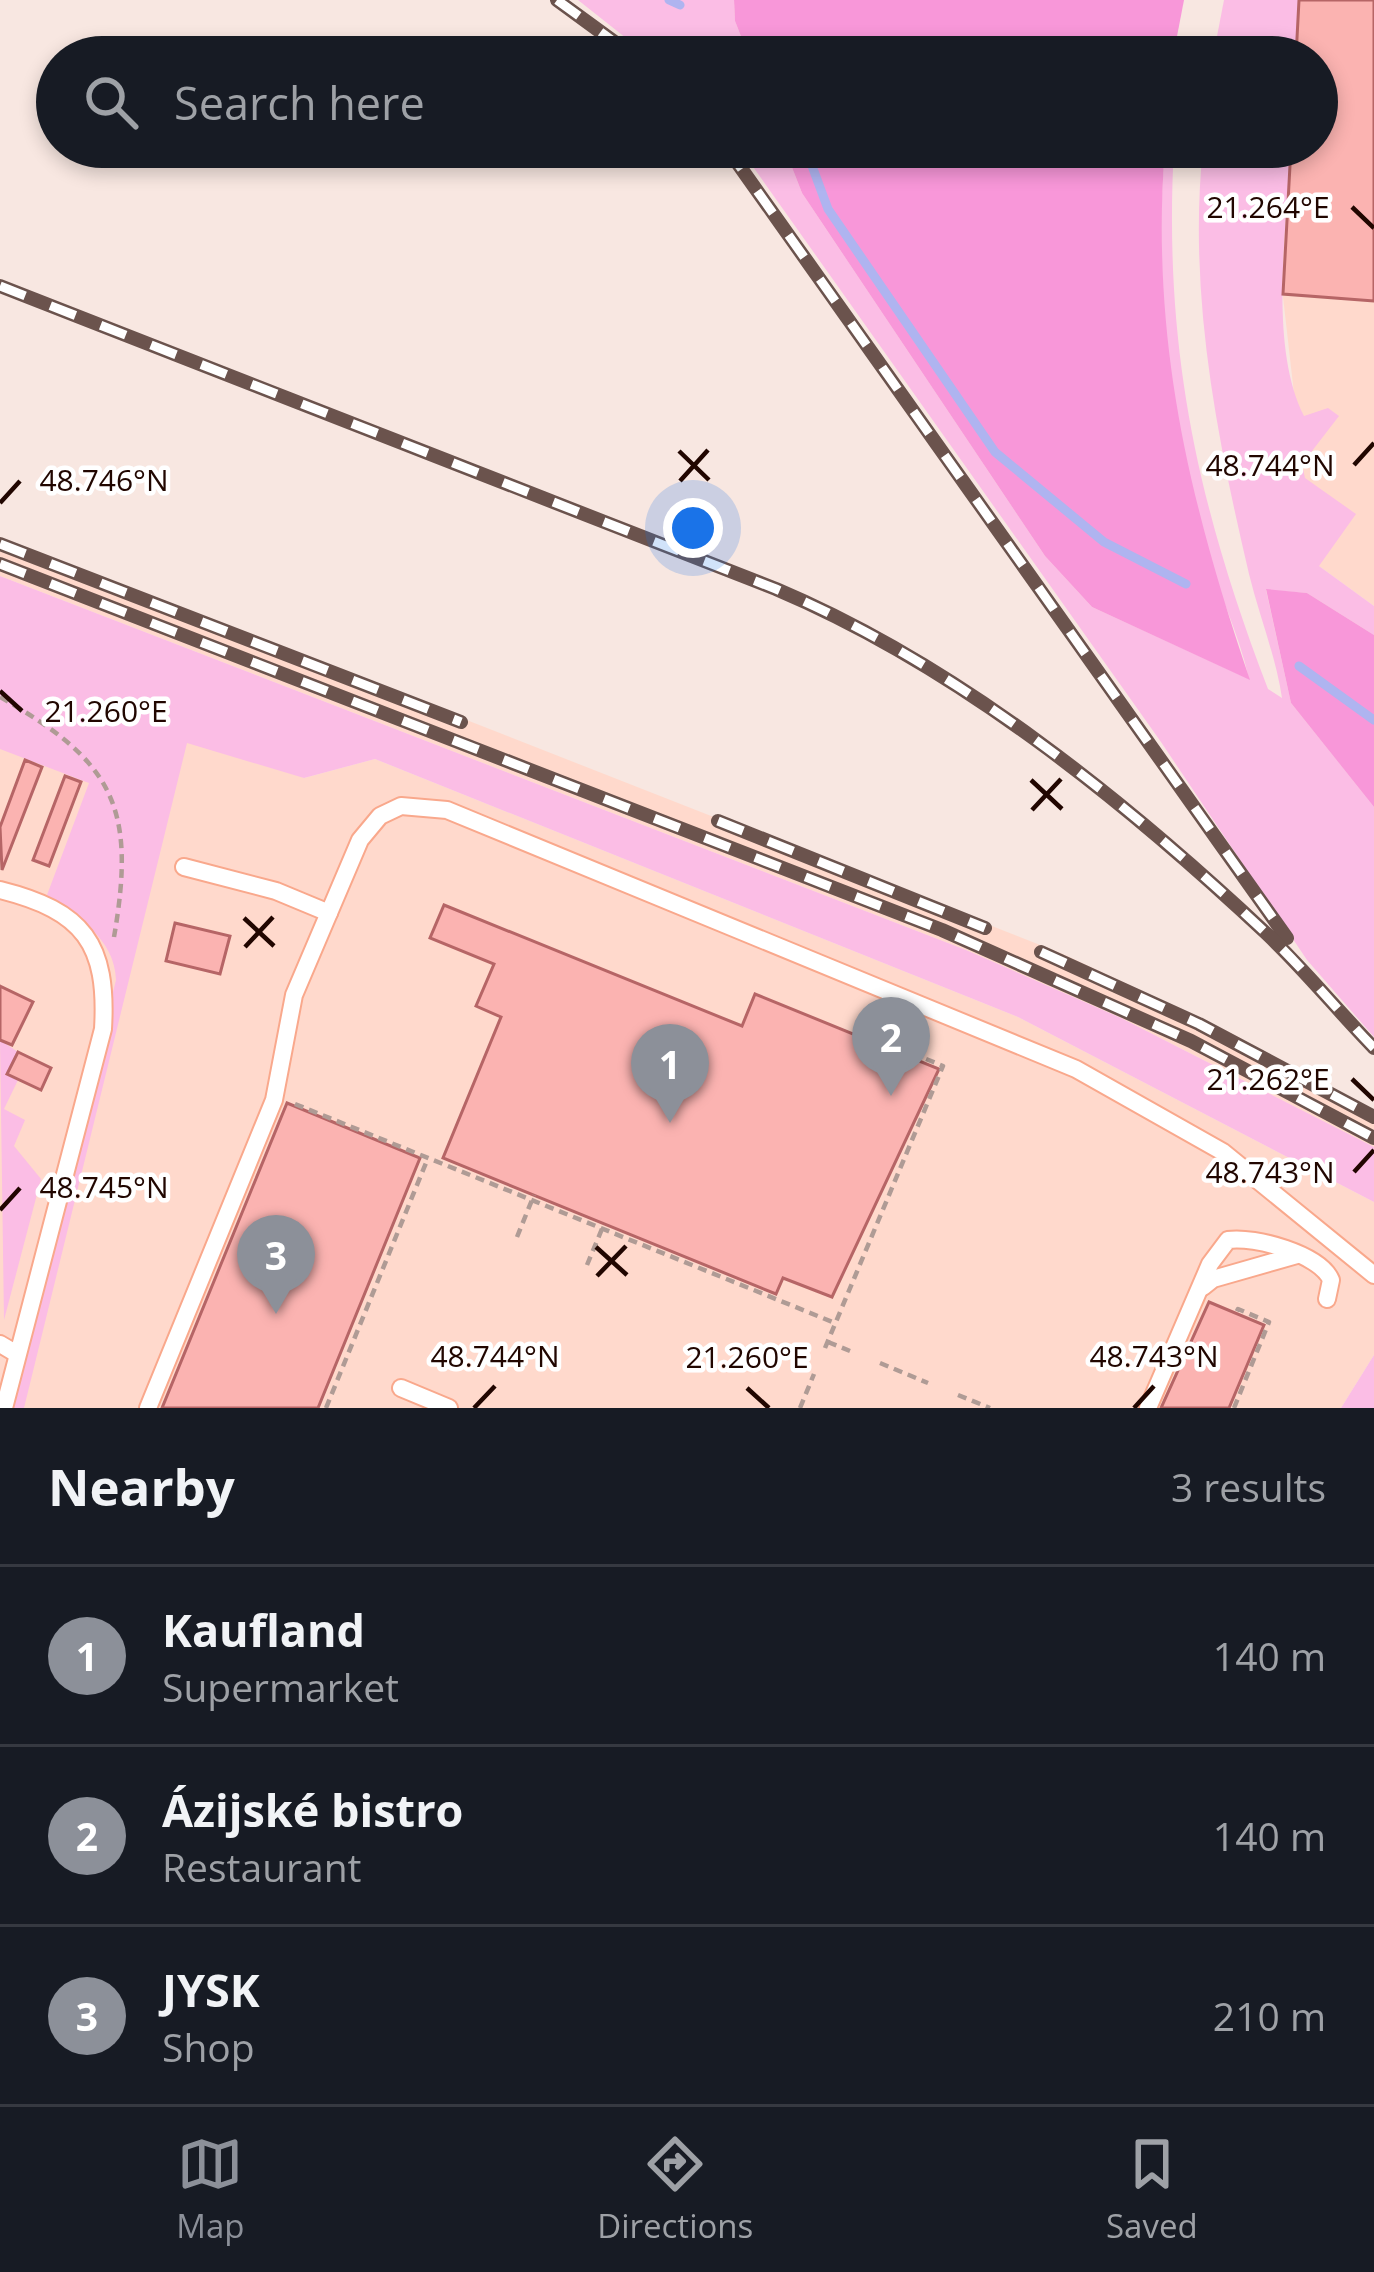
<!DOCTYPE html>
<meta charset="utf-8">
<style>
body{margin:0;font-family:"Open Sans",sans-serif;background:#20242c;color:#f1f3f6}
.you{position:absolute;left:693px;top:528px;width:42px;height:42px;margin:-30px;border:9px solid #fff;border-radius:50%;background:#1a73e8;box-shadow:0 0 0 18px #1a73e833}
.badge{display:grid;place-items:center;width:78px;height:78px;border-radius:50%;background:#8c9099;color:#fff;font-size:39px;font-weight:700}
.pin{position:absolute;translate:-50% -99px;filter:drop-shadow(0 3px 6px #0008)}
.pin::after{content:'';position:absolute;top:63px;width:42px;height:36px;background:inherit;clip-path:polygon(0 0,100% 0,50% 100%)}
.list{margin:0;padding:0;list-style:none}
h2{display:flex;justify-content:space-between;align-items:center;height:156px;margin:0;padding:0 48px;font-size:51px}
h2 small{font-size:39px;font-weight:400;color:#9ea1a6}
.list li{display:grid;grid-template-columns:78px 1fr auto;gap:36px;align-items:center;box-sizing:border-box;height:180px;padding:0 48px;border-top:3px solid #363941}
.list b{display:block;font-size:45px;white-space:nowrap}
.list p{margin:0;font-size:39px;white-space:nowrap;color:#9ea1a6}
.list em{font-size:39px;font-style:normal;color:#9ea1a6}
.icon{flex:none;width:66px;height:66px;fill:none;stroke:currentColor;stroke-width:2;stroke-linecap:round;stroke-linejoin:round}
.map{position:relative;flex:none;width:1374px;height:1408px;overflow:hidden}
.search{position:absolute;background:#171b24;box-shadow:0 6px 18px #0003;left:36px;right:36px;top:36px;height:132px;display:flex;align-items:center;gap:30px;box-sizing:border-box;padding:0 42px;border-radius:66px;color:#9ea1a6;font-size:45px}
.sheet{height:696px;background:#171b24}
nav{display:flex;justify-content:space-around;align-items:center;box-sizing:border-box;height:168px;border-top:3px solid #363941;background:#171b24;font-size:33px;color:#9ea1a6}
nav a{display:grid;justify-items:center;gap:6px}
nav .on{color:#8c9099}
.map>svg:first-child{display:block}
.built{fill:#ffd9cc}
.green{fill:#fbbde5}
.forest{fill:#f897d9}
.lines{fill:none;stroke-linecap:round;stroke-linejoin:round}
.stream{stroke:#afb4f0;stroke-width:9}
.building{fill:#fbb3b1;stroke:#b66566;stroke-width:3}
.service-casing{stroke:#f9a88c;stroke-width:20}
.path{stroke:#af9b95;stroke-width:4.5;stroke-dasharray:9 6;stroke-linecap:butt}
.service{stroke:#fff;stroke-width:16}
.rail-casing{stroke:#6b534d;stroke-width:14}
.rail{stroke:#fff;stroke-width:9;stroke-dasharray:27;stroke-linecap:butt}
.ticks{fill:none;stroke:#210600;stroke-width:4.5}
.ticks-label{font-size:30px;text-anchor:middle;fill:#210600;stroke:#fff;stroke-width:9;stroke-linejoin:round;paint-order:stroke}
</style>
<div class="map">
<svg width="1374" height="1408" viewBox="0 0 1374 1408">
<rect width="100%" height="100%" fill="#f8e7e1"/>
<!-- built -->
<g class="built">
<path d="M1266,0H1374V606L1319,566L1302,464L1266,147H1317V57H1257Z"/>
<path d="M0,537L1063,954L1225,1030L1374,1110V1147L1121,1018L966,950L0,576Z"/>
<path d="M0,603L304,778L375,759L1018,1017L1374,1202V1355L1341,1408H0Z"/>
</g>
<!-- green -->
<g class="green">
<path d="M578,0H734L735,21L749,57H650Z"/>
<path d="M1224,0H1299L1296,57H1213Z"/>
<path d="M739,147H784L802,193L1045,556L1092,607L1249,679C1239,632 1215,586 1203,539C1168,410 1154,280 1165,147H1174C1163,346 1197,504 1268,689L1282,698C1276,657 1259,615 1249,574C1216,433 1188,292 1203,147H1291C1287,225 1268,345 1304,416L1328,408L1339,416L1302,464L1305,478L1356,514L1319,566L1374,606V635L1307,593L1266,590L1291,703L1374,807V1037L1307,960L1161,742Z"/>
<path d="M0,576L966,950L1121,1018L1374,1147V1202L1018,1017L375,759L304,778L187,743L24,1408H11L116,980C115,939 78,917 47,895L89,783L0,749Z"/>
<path d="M0,1040L18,1052L8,1074L18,1080L4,1109L25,1120L14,1146L41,1179L4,1320Z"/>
<path d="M1374,1355V1408H1341Z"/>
</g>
<!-- forest -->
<g class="forest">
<path d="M734,0H1184L1173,57H749L735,21Z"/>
<path d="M784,147H1165C1150,339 1189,500 1250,680L1092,607L1045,556L802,193Z"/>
<path d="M1266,589L1307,593L1374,635V807L1291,703Z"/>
</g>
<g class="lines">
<!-- stream -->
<g class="stream">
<path d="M669,0L680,5"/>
<path d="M764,52L769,57"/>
<path d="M805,147L828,209L995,452L1104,542L1186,584"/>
<path d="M1299,666L1374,720"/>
</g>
</g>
<!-- building -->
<g class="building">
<path d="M1299,0H1374V301L1283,294L1291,147H1317V57H1296Z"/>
<path d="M25,760L42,767L2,870L0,827Z"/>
<path d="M65,776L81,782L49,866L33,860Z"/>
<path d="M444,905L742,1026L755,994L939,1069L832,1297L783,1278L776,1294L443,1158L501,1017L476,1006L494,964L430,938Z"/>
<path d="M175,923L230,936L220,974L166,961Z"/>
<path d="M0,986L33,1002L12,1045L0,1040Z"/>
<path d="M18,1052L51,1068L41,1090L7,1074Z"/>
<path d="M287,1103L420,1158L318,1408H162Z"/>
<path d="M1209,1302L1264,1325L1229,1408H1161Z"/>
</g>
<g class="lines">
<!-- service casing -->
<g class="service-casing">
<g id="service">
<path d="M184,867L276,891L329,913"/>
<path d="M0,890C84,911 108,944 103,1029L4,1408"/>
<path d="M1203,1287L1213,1279L1297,1255"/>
<path d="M0,1344L17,1354"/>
<path d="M401,1388L449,1408"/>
<path d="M148,1408L274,1100L294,995L360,840L380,816L401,806L447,810L1076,1069L1223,1152L1374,1275"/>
<path d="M1148,1408L1210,1264L1228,1240C1255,1236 1320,1254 1331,1280L1327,1299"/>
</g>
</g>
<!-- path -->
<g class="path">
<path d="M0,697C112,761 137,805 114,937"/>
<path d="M295,1104L835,1323"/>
<path d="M517,1237L534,1195"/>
<path d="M587,1265L604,1224"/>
<path d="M828,1342L850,1351"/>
<path d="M825,1348L943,1066L885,1042"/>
<path d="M880,1363L928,1383"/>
<path d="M958,1395L990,1408"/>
<path d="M326,1408L428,1158"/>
<path d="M800,1408L814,1374"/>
<path d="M1234,1408L1269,1322L1238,1309L1236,1313"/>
</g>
<!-- service -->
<use href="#service" class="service"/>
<!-- rail casing -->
<g class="rail-casing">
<g id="rail">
<path d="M557,0L635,57"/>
<path d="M726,147L1287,938"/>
<path d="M0,286L776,589C958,666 1124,800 1267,934C1305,970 1338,1011 1374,1048"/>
<path d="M0,544L461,722"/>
<path d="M0,564L942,930L1191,1041L1374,1138"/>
<path d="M718,821L985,928"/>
<path d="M1041,952L1199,1024L1374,1117"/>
</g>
</g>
<!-- rail -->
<use href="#rail" class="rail"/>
</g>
<!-- ticks -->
<path class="ticks" d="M1352,207L1374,228M679,451L709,480M1354,465L1374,443M680,481L708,450M0,503L20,481M0,691L22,711M1031,780L1062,809M1032,810L1061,779M244,918L274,946M245,947L273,917M1352,1079L1374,1100M1354,1172L1374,1150M0,1210L20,1188M596,1247L627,1275M597,1276L626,1246M747,1388L769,1408M474,1408L495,1386M1134,1408L1154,1386"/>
<g class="ticks-label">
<text x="1268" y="218">21.264°E</text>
<text x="1270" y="476">48.744°N</text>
<text x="104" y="491">48.746°N</text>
<text x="106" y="722">21.260°E</text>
<text x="1268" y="1090">21.262°E</text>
<text x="1270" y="1183">48.743°N</text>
<text x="104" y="1198">48.745°N</text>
<text x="495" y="1367">48.744°N</text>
<text x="1154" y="1367">48.743°N</text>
<text x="747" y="1368">21.260°E</text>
</g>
</svg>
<div class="you"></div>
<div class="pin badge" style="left:670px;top:1123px">1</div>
<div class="pin badge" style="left:891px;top:1096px">2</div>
<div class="pin badge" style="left:276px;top:1314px">3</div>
<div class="search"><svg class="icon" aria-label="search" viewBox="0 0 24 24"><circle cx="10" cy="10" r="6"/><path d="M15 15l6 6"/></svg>Search here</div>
</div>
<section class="sheet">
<h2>Nearby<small>3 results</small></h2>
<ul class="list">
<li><span class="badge">1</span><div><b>Kaufland</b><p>Supermarket</p></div><em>140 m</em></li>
<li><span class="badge">2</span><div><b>Ázijské bistro</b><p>Restaurant</p></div><em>140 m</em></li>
<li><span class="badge">3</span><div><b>JYSK</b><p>Shop</p></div><em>210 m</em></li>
</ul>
</section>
<nav>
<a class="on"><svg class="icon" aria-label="map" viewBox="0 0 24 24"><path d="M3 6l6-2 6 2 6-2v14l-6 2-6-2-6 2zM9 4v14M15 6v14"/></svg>Map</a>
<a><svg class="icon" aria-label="directions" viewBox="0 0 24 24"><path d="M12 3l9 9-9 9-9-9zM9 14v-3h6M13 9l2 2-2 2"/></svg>Directions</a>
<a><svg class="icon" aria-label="saved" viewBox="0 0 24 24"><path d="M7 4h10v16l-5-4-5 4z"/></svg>Saved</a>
</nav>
